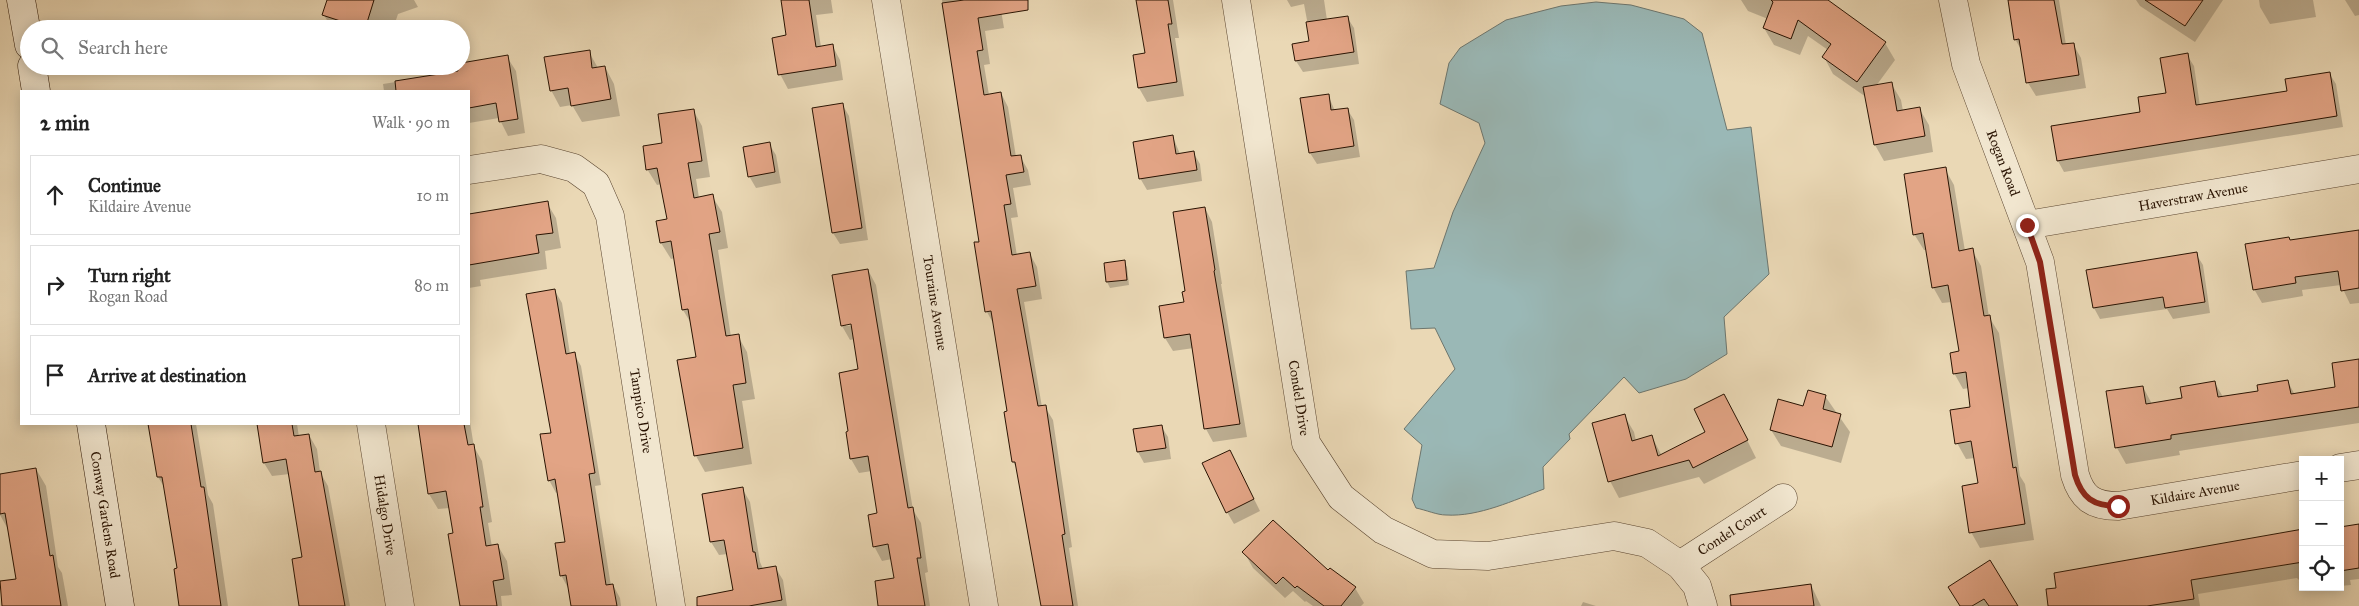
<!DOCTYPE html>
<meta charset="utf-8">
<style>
body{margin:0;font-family:"IM FELL Great Primer",serif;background:#f2f2f2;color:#222}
.controls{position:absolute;right:15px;bottom:15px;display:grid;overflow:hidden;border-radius:0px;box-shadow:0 2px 12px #0003}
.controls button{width:45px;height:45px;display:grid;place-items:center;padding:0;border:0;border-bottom:1px solid #e0e0e0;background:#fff;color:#222;font:25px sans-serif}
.stop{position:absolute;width:15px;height:15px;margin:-11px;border:4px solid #8f2418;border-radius:50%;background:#fff}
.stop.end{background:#8f2418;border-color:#fff;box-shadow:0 1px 5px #0008}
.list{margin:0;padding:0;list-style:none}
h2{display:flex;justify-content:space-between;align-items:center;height:65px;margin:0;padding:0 20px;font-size:21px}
h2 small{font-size:16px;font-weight:400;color:#767676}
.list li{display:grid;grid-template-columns:32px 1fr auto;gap:15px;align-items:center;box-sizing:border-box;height:80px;margin:0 10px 10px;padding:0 10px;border:1px solid #e0e0e0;border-radius:0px}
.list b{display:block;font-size:19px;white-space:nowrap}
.list p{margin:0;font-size:16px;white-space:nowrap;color:#767676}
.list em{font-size:16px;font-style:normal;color:#767676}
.icon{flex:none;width:28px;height:28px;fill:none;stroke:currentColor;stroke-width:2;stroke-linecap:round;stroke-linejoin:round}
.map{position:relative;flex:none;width:2359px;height:606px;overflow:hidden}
.search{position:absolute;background:#fff;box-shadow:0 2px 12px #0003;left:20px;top:20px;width:450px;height:55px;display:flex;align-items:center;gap:12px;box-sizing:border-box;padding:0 18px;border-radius:28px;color:#767676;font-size:19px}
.panel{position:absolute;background:#fff;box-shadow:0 2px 12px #0003;left:20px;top:90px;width:450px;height:335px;border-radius:0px}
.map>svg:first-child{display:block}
.water{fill:#9ab8b6;stroke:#6d766e}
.shadow{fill:#0003;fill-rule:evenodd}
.building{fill:#e2a485;stroke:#291302}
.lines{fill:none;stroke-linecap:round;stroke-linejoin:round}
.street-casing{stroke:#59442f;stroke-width:29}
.secondary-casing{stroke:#291302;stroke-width:29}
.street{stroke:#f1e6cf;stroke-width:28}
.secondary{stroke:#f1e6cf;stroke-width:28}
.route{stroke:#8f2418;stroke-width:6}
.labels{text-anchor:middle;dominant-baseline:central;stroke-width:4;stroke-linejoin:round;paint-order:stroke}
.street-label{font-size:14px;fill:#291302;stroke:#f1e6cf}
</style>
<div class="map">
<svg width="2359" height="606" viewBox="0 0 2359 606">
<rect width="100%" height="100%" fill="#ead8b5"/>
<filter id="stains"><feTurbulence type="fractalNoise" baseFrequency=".004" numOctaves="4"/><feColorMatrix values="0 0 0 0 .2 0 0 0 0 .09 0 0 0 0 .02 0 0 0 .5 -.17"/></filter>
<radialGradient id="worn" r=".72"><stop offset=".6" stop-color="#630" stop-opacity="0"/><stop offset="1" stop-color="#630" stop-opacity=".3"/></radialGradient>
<!-- water -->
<path class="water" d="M1596,2L1631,5L1684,19L1702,33L1727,130L1751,127L1769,274L1724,317L1727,354L1686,379L1639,393L1624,377L1569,434L1570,439L1543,467L1544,489C1514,500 1479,517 1446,515C1437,515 1426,510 1416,508L1412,499L1422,445L1404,429L1455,369L1435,328L1411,329L1406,271L1434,268L1453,212L1485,143L1479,123L1440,104L1449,63L1460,48L1506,20L1561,6Z"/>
<!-- shadow -->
<g class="shadow">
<path d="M329,0H414L418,7L398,14L393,29H332L324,15Z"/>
<path d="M782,0H831L833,13L816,15L821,47L832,45L840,60L843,80L788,89L780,74L788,36Z"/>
<path d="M942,0H996L1001,10L1004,28L985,31L990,64L984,65L989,95L1001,93L1008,107L1016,157L1020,156L1028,170L1031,185L1013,188L1018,217L1011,218L1017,256L1030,254L1037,267L1042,299L1024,302L1042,407H1045L1053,420L1072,547L1069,548L1078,606H1043L1032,546L1029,540L1018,470L1013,462L1008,412L994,325L987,312L981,243Z"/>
<path d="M1138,0H1173L1179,38H1175L1184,96L1147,102L1139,88L1146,54Z"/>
<path d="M1287,0H1324L1327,20L1347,17L1354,28L1359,64L1303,72L1296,61L1294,45L1311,42L1304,4L1291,7Z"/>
<path d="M1741,0H1826L1885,43L1895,60L1876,86L1891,83L1901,100L1903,111L1919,108L1929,125L1933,152L1884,161L1875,145L1866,97L1833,74L1824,57L1828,50L1808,36L1800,55L1774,45L1764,28L1768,19L1748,11Z"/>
<path d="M2009,0H2059L2066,45L2073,44L2081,58L2086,88L2036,96L2028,83L2023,53L2015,39Z"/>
<path d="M2136,0H2223L2195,42L2140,6Z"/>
<path d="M2259,0H2313L2316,17L2270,24L2260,7Z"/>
<path d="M2345,0H2359V15L2355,16Z"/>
<path d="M589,52L598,68L605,67L614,84L620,116L582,122L572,105L560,107L551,90Z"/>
<path d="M2187,55L2194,66L2200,106L2289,92L2329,73L2336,84L2343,127L2064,172L2058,161L2052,127L2142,113L2168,94Z"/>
<path d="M507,57L516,71L525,133L508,136L499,118L469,123V91H384L383,84L459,72L461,66Z"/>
<path d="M1328,95L1335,111L1347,109L1354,120L1360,157L1317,164L1310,153Z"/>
<path d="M842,104L849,116L868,240L840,244L833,233Z"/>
<path d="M693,110L702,126L710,177L696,179L699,198L712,196L722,212L728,248L718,250L731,337L738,336L747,352L755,399L742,401L752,464L705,472L696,456L679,361L697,358L692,325L683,310L675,258L671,259L661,243L668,220L662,184L657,185L647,169L664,144Z"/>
<path d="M1173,137L1180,154L1193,152L1200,164L1202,181L1147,190L1140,178Z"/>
<path d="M769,144L776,155L781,183L756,188L749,176Z"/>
<path d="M1945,169L1954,185L1965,251L1972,250L1981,266L1989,317L1999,333L2020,476L2025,484L2034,540L1980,548L1971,532L1979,484L1975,458L1966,459L1957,443L1972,408L1969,388L1963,389L1954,373L1960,352L1952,302L1942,303L1933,287L1927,250H1924L1914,234Z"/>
<path d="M547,203L556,218L561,248L545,251L547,269L480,280L481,286L469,288V237L497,233Z"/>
<path d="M1205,208L1212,222L1222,284H1221L1247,437L1213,442L1206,429L1194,348L1173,351L1165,338L1160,307L1185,303Z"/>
<path d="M2359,231V303L2350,304L2341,285L2302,290L2303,296L2262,303L2254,289L2290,242Z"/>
<path d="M2196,254L2203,265L2210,313L2173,319L2167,309L2100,319L2094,308Z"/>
<path d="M1124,262L1127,267L1129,285L1110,288L1107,282L1105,264Z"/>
<path d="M868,270L876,285L913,510L921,523L928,572L925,573L930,606H880L895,579L892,559L882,561L874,546L879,514L872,471L859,473L851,459L850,432L860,370L855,339L850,340L842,326ZM857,322L858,325L846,326V324Z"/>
<path d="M555,291L562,303L570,354H574L581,366L601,485L595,486L611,586L613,585L620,598L621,606H572L568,588L561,575L566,543L558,492L556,493L549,480L552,434Z"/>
<path d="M2359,360V423L2179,451L2180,455L2126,464L2117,448L2143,387L2152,404L2183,399L2215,383L2223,397L2259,392L2288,382L2295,395L2337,388Z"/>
<path d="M1825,396L1850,432L1841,463L1781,446L1771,430Z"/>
<path d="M1733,412L1756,458L1704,484L1699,477L1619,498L1610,481L1624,415L1634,432L1636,441L1652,437L1662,456L1707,433Z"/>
<path d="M469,416L474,447L482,461L492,522L488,523L492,547L498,546L507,561L512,595L501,596L502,606H461L450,508L438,509L429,494L419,424H469Z"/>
<path d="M149,424H196L208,495L213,504L228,606H181L178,570L166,490L158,477Z"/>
<path d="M259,424H297L299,437L309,435L317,449L320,472L328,486L350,606H301L303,558L290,474L272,476L264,463Z"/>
<path d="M1161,426L1168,437L1171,459L1144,463L1138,452L1135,430Z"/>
<path d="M1236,463L1260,511L1234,524L1227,512Z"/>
<path d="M36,469L46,486L58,567L62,573L68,606H3L0,583L18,580L9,531L0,515V475Z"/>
<path d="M742,488L750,502L760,562L763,569L775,567L783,580L787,606H721L735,591L728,554L719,555L711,542L703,495Z"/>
<path d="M2359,525V579L2350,580L2351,585L2340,586V528Z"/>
<path d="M2303,530V580H2299L2297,578L2198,594L2200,606H2049Z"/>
<path d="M1244,552L1328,572L1355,588L1364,603L1361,606H1313L1306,601L1305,602L1293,591L1285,598L1253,568Z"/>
<path d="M1811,585L1821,606H1750Z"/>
<path d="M1950,587L2017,606H1960Z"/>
<path d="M1583,602L1596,606H1581Z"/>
</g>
<!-- building -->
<g class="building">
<path d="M327,0H374L365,29L322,15Z"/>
<path d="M781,0H809L816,47L833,44L836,66L778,75L772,38L786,35Z"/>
<path d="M964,0H1028V10L978,18L983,50L977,51L984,95L1001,92L1011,156L1021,155L1024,172L1006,175L1011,204L1004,205L1012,255L1030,252L1036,286L1017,289L1038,406L1046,405L1065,534L1062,535L1073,606H1041L1015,462H1012L1004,412L1007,411L991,311L985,312L974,242H979L942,3Z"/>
<path d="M1136,0H1168L1172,24H1168L1177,82L1138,88L1133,55L1145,53Z"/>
<path d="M1771,0H1828L1886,42L1857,82L1822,57L1831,44L1798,20L1791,39L1763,28L1773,2Z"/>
<path d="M2008,0H2054L2062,44L2074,43L2079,75L2026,83L2019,39L2014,40Z"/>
<path d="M2145,0H2203L2185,26Z"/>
<path d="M1348,16L1354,52L1295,61L1292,44L1309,41L1306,22Z"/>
<path d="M590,50L592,68L605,66L611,99L571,106L568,88L550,91L544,57Z"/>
<path d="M2188,53L2196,105L2287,91L2285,79L2330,72L2337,116L2057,161L2051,126L2140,112L2138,97L2166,93L2160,58Z"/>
<path d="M508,55L518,119L499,122L496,103L469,108V91H396L395,81L458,71L457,66H461V63Z"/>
<path d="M1892,82L1897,111L1920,107L1925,136L1874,145L1863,87Z"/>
<path d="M1329,94L1331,110L1348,108L1354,146L1309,153L1300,98Z"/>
<path d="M843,103L862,228L832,233L812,108Z"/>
<path d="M694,109L702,161L688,163L694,198L713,194L720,232L709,234L726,336L739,334L746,383L733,385L743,448L694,456L677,360L696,357L688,309L682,310L671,241L660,243L656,221L667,219L657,168L646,170L643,146L662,143L658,114Z"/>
<path d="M1173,135L1176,154L1194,151L1197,170L1139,179L1133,142Z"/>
<path d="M770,142L775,172L748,177L743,147Z"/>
<path d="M1946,167L1959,251L1973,248L1984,316L1990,315L2013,468L2016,467L2025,524L1969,533L1962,486L1978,483L1971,441L1955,444L1950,410L1970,407L1966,372L1953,374L1950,353L1959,351L1948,285L1932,288L1923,233L1913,235L1904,174Z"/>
<path d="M548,201L553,233L536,235L539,253L469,265V214Z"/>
<path d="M1205,207L1215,270L1214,271L1240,424L1204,429L1190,334L1164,338L1159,306L1184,302L1182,292L1185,291L1173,212Z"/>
<path d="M2359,230V288L2341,291L2338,271L2295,277L2296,283L2253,290L2245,244L2289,237L2290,240Z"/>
<path d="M2197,252L2205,302L2165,308L2163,297L2093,308L2086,270Z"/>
<path d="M1125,260L1127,280L1106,282L1104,263Z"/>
<path d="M868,269L908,508L913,507L921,558H917L925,606H878L875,581L894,578L888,544L873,547L868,515L877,513L868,456L850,459L846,432L848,431L839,373L858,369L851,324L841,326L832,275Z"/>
<path d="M555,289L566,354L575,352L595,473L589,474L606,585L613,584L617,606H571L566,575L560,576L555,543L565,542L555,479L548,481L540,434L551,433L526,294Z"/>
<path d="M2359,359V407L2171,435V439L2115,448L2106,391L2143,386L2146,404L2182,398L2180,387L2215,381L2218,397L2258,391L2257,385L2288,380L2291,394L2335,387L2332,363Z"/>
<path d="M1808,390L1826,395L1823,409L1841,414L1832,447L1770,430L1778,399L1803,406Z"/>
<path d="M1724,394L1748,440L1693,468L1689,460L1608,482L1592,423L1625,414L1632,441L1652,435L1658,456L1705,432L1694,409Z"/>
<path d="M148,424H191L201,487H204L221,606H179L174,569L177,568L162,477H157Z"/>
<path d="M257,424H292L294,436L309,434L315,472L321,471L345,606H299L292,559L302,557L286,459L263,463Z"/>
<path d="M418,424H464L468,445L474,444L483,507H480L486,546L498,544L504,579L493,581L497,606H460L448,534L453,533L446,491L428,494Z"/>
<path d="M1162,425L1166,448L1137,452L1133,429Z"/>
<path d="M1230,450L1254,499L1226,513L1202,463Z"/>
<path d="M36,468L50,556L53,555L61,606H2L0,581L16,579L5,513L0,514V474Z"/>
<path d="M743,487L753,552H755L758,569L776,566L782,600L749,606H697V597L733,590L724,540L710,542L702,494Z"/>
<path d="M1273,520L1328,570L1330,568L1356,587L1341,606H1324L1297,586L1295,588L1283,577L1276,584L1242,552Z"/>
<path d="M2359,524V568L2340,571V527Z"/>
<path d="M2303,529V562L2191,580L2194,599L2147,606H2048L2046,589L2056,588L2054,573Z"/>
<path d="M1990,560L2018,606H1989L1984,599L1972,606H1960L1948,587Z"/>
<path d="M1811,584L1814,606H1731L1730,595Z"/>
</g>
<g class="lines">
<!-- street casing -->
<g class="street-casing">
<g id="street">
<path d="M886,0L984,606"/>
<path d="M1236,0L1306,443L1341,497L1383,530L1433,554L1488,556L1614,536L1647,543L1680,565L1697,586L1703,606"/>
<path d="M1953,0L1966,64L2040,262L2075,475C2082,498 2093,506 2118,506L2303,475"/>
<path d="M469,170L541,159L574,168L596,184L610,216L671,606"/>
<path d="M2027,225L2359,169"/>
<path d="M371,424L400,606"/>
<path d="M2340,468L2359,465"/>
<path d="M1680,565L1783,498"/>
</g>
</g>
<!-- secondary casing -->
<g class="secondary-casing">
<g id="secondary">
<path d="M21,0L29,45"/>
<path d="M32,66L36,91"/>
<path d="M91,424L120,606"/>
</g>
</g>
<!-- street -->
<use href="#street" class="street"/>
<!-- secondary -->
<use href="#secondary" class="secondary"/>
</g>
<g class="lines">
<!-- route -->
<path class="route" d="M2027,225L2040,262L2075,475C2082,498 2093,506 2118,506"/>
</g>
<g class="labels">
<!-- street labels -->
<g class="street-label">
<text transform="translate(2003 163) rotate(69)">Rogan Road</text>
<text transform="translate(2193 197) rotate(-10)">Haverstraw Avenue</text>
<text transform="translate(935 303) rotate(81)">Touraine Avenue</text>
<text transform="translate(1299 398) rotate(81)">Condel Drive</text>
<text transform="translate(641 411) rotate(81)">Tampico Drive</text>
<text transform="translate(2195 493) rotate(-10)">Kildaire Avenue</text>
<text transform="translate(105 515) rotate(81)">Conway Gardens Road</text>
<text transform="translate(385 515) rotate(81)">Hidalgo Drive</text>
<text transform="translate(1732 531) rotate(-33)">Condel Court</text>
</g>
</g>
<rect width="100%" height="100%" filter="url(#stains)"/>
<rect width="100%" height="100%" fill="url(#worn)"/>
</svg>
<div class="controls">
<button>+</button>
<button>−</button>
<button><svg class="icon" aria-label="locate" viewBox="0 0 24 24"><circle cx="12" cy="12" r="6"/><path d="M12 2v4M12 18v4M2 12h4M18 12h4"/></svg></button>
</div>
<div class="stop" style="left:2118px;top:506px"></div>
<div class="stop end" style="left:2027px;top:225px"></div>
<div class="search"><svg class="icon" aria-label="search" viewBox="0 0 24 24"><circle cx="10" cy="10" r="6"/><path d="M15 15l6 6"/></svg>Search here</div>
<section class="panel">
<h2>2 min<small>Walk · 90 m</small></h2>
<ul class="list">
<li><svg class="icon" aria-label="ahead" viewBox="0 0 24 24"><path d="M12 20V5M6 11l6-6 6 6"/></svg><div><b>Continue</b><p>Kildaire Avenue</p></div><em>10 m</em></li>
<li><svg class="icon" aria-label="right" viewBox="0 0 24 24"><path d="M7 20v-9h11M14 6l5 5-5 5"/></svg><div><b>Turn right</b><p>Rogan Road</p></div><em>80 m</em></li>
<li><svg class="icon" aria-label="arrive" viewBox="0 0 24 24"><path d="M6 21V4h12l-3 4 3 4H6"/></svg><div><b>Arrive at destination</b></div></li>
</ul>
</section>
</div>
